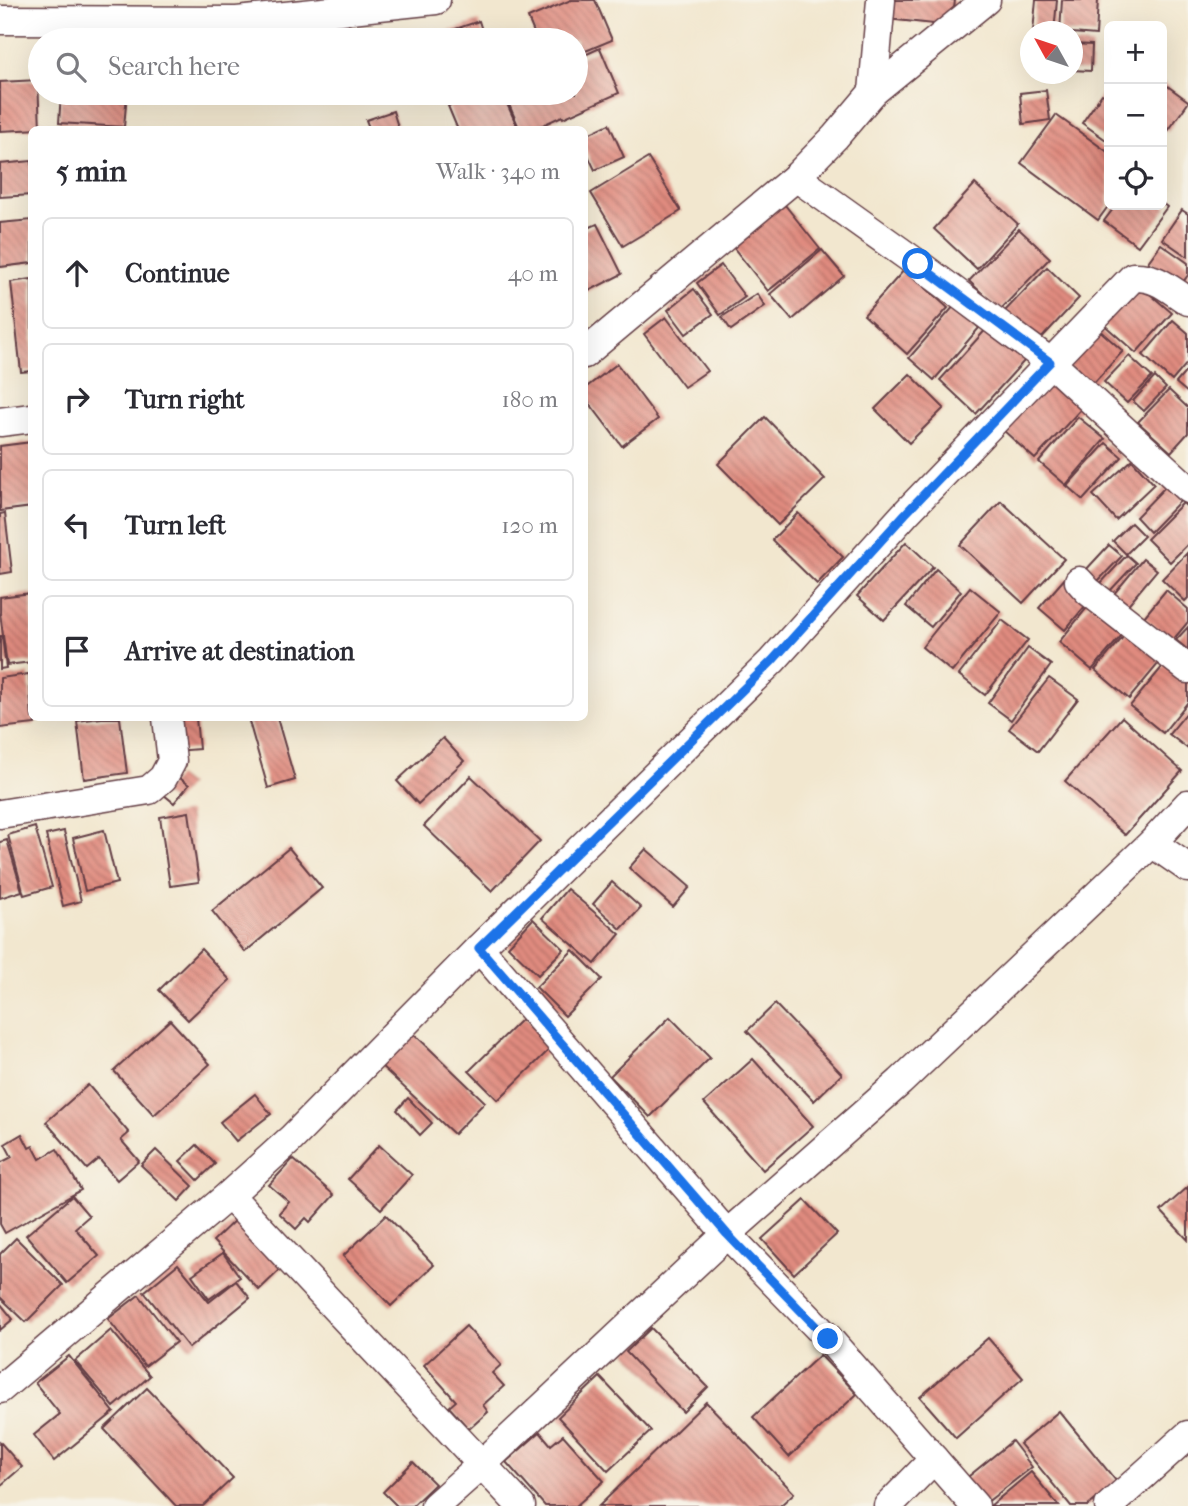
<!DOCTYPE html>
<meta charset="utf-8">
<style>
body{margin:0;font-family:"IM FELL French Canon",serif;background:#f7f7f7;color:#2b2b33}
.controls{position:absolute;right:21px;top:21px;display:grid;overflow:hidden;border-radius:10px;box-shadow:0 7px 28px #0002}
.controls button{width:63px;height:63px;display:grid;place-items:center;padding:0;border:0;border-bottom:2px solid #e1e1e2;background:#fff;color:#2b2b33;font:35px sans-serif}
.compass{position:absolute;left:1020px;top:21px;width:63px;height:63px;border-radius:50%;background:#fff;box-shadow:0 7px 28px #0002;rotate:310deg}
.stop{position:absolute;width:21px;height:21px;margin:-16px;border:5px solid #1a73e8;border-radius:50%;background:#fff}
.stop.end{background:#1a73e8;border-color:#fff;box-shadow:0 2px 7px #0008}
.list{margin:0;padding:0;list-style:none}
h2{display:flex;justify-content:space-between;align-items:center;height:91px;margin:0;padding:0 28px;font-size:30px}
h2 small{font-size:23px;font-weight:400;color:#7c7c81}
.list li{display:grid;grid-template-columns:46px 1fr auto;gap:21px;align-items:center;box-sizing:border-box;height:112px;margin:0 14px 14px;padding:0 14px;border:2px solid #e1e1e2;border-radius:10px}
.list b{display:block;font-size:26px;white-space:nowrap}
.list em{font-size:23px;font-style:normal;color:#7c7c81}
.icon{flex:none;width:38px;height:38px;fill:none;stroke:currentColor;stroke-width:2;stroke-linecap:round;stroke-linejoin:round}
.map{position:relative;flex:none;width:1188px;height:1506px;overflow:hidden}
.search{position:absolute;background:#fff;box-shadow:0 7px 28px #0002;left:28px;top:28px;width:560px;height:77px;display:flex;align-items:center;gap:18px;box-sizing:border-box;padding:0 24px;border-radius:38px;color:#7c7c81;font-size:26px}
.panel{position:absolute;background:#fff;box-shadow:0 7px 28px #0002;left:28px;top:126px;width:560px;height:595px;border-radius:10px}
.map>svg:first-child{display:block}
.building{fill:url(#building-back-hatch)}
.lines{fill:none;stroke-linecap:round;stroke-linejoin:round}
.minor-casing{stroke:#633d44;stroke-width:31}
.minor{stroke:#fff;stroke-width:28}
.route{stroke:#1a73e8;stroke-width:9}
</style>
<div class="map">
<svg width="1188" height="1506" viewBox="0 0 1188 1506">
<defs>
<pattern id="building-back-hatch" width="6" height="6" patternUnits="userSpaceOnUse" patternTransform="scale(1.75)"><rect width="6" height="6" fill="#e08b7f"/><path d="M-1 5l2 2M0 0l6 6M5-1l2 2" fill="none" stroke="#b87168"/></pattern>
</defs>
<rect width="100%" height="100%" fill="#f7f3e8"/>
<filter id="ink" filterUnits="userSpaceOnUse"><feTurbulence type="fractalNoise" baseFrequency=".0143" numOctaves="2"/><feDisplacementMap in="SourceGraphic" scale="14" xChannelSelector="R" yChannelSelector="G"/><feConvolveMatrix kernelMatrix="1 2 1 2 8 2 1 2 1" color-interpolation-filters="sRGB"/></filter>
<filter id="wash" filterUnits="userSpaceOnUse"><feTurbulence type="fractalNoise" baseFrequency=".00686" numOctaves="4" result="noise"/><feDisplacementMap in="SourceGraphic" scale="28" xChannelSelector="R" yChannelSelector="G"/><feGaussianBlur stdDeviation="1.57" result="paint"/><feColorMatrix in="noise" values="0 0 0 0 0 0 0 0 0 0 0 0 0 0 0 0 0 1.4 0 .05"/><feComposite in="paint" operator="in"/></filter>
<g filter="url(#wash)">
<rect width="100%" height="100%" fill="#f2e7cf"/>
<g id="blocks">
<!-- building -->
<g class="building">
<path d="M571,0H595L612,40L576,55V40H537L528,18Z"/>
<path d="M890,0H955L952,26L888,19Z"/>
<path d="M1036,0H1057L1054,32H1033Z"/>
<path d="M1062,0H1098L1096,35L1060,32Z"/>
<path d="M479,21L485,40H423Z"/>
<path d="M1072,44L1092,45L1091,71L1072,70Z"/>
<path d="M600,48L619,93L563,118L562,116L532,130H520L504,93H576V59Z"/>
<path d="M38,80L40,129L0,131V82Z"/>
<path d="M1162,82L1188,101V103L1168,131L1162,127Z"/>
<path d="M1046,90L1050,120L1023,124L1020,93Z"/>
<path d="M61,93H127L124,127L59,123Z"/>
<path d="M477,93H502L519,130H458L448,106Z"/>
<path d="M1102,94L1109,98V142L1082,123Z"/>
<path d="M393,111L399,130H370L366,120Z"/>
<path d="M1056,115L1109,153V205L1098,220L1021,163Z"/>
<path d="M609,124L624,157L595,170L584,147V136Z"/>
<path d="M648,158L681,211L623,246L591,193Z"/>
<path d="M32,161V195L0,197V164Z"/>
<path d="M975,184L1018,224L977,269L934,229Z"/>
<path d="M781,200L820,249L768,291L729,242Z"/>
<path d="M1162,203L1167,207L1138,246L1104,221L1116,205H1162Z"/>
<path d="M1182,210L1188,214V257L1162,239Z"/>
<path d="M32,220V263L0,267V223Z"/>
<path d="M597,224L622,274L587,292L584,287V230Z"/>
<path d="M1019,229L1050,258L1000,310L969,281Z"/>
<path d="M1161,244L1188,263V275L1181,285L1148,262Z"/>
<path d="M822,250L844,276L792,320L770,294Z"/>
<path d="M721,265L745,297L720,315L697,283Z"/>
<path d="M1047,267L1079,298L1037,343L1004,312Z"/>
<path d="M905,269L948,308L907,354L864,315Z"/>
<path d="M32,279V371L21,372L11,282Z"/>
<path d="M1136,282L1172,313L1136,353L1101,322Z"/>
<path d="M694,289L713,314L686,334L668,310Z"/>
<path d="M757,294L765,306L731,330L722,317Z"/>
<path d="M955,305L979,328L934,380L909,358Z"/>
<path d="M666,317L707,371L684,387L644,334Z"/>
<path d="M1173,320L1188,333V362L1172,381L1143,355Z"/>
<path d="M989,326L1025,360L976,414L940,380Z"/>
<path d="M1097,328L1123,351L1091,386L1065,364Z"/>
<path d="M1129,356L1152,377L1127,403L1104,382Z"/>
<path d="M617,364L658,419L622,446L584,396V389Z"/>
<path d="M1188,369V393L1176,383Z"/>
<path d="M910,374L944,408L909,443L875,409Z"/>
<path d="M1155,377L1166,388L1144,411L1133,401Z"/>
<path d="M1050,378L1082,408L1035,459L1003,430Z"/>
<path d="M1169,390L1188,408V433L1171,452L1138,422Z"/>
<path d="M765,417L825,479L778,525L718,464Z"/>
<path d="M1078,417L1105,439L1066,485L1039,462Z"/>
<path d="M32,442V507L0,511V446Z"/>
<path d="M1106,443L1122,457L1083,500L1067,486Z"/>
<path d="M1132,460L1154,484L1116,520L1093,495Z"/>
<path d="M1167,485L1182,499L1150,532L1136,517Z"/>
<path d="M1001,501L1064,559L1023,603L960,545Z"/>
<path d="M1183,503L1188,508V544L1170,562L1147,539Z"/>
<path d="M5,513L12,572L0,574V514Z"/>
<path d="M798,513L843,557L817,584L772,540Z"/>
<path d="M1131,523L1144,536L1126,554L1113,541Z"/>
<path d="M906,542L933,567L884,620L857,596Z"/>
<path d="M1109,545L1122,556L1096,583L1084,572Z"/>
<path d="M1188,552V598L1185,601L1162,579Z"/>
<path d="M1127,555L1136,563L1108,593L1099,585Z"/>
<path d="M1143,559L1157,570L1126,607L1112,596Z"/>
<path d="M936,569L961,591L931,627L906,606Z"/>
<path d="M1066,577L1091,599L1065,630L1039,608Z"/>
<path d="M970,587L1001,612L952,672L922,647Z"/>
<path d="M1166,590L1188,609V622L1172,641L1144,617Z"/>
<path d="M32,593V662L7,665L0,613V597Z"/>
<path d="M1094,599L1128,628L1092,670L1059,642Z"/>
<path d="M1002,620L1028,640L985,695L959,675Z"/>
<path d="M1188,627V650L1176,640Z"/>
<path d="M1130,629L1164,657L1129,699L1095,670Z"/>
<path d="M0,636H2L6,668L0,669Z"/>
<path d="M1028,648L1051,665L1011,720L988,703Z"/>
<path d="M1168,660L1188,677V702L1163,733L1130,706Z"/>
<path d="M29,674L32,718H34L35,724L0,728V678Z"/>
<path d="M1049,678L1078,699L1038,751L1009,729Z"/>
<path d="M1188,711V749L1169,734Z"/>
<path d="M1122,717L1182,771L1125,835L1065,781Z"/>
<path d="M102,718H120L127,773L84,779L77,721Z"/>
<path d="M172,718H196L199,749L175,751Z"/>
<path d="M248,718H277L295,780L268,788Z"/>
<path d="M443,738L464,761L418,804L397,781Z"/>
<path d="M177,776L189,785L174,803L163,794Z"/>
<path d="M471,776L540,841L492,891L424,826Z"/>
<path d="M189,812L199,882L170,886L160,817Z"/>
<path d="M35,827L52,887L24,895L8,835Z"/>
<path d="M104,830L117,883L85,891L73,838Z"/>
<path d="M64,831L81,901L63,906L46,835Z"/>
<path d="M7,840L22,891L0,898V842Z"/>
<path d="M289,848L322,888L245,952L212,911Z"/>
<path d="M646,849L690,887L673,907L629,868Z"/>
<path d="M612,882L641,908L621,929L593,904Z"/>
<path d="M567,889L620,934L595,964L542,918Z"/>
<path d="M533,919L564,949L538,975L508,946Z"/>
<path d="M201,949L230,980L188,1020L159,990Z"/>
<path d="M573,950L602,979L565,1016L536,987Z"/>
<path d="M775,1004L842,1074L814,1101L747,1031Z"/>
<path d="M525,1016L554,1045L498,1100L469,1071Z"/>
<path d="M670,1017L710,1058L650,1117L610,1076Z"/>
<path d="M170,1020L210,1064L154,1115L114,1071Z"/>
<path d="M410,1030L485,1102L454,1134L378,1063Z"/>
<path d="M753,1059L813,1126L763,1170L704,1103Z"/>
<path d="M88,1085L129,1133L121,1140L139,1161L117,1180L99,1159L87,1169L46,1122Z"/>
<path d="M255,1094L271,1114L236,1141L220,1122Z"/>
<path d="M408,1098L432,1123L420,1135L397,1110Z"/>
<path d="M22,1134L29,1148L33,1146L40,1159L57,1149L81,1190L5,1233L0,1224V1163L12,1157L5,1144Z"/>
<path d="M197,1145L215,1164L198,1180L180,1161Z"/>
<path d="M379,1145L412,1175L381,1209L348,1179Z"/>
<path d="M156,1150L193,1186L179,1201L141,1165Z"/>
<path d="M293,1159L334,1195L310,1222L306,1218L296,1229L279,1213L289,1202L269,1185Z"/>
<path d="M1188,1187V1240L1161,1211Z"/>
<path d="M72,1196L89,1216L75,1228L99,1256L67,1283L26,1235Z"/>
<path d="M805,1200L837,1234L794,1274L762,1239Z"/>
<path d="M386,1215L434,1265L391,1306L343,1256Z"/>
<path d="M238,1217L284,1266L259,1290L213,1241Z"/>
<path d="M16,1238L63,1285L26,1322L0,1297V1254Z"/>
<path d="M223,1253L240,1277L209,1299L192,1275Z"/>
<path d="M178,1264L209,1302L236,1281L250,1298L189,1348L144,1292Z"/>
<path d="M139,1295L176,1342L145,1366L108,1319Z"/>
<path d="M0,1303L13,1319L0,1330Z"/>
<path d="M466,1326L501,1365L492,1373L504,1386L483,1405L488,1412L469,1429L449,1407L456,1401L424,1365Z"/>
<path d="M651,1328L708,1387L683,1412L626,1352Z"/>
<path d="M111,1330L150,1376L114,1407L75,1361Z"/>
<path d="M988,1338L1023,1378L956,1438L920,1397Z"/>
<path d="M820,1355L857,1394L789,1457L753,1417Z"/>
<path d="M69,1356L114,1412L54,1461L34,1435L60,1414L35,1383Z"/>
<path d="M600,1377L651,1431L608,1471L558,1417Z"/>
<path d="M147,1388L233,1478L203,1506H176L104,1429Z"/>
<path d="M706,1402L794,1493L780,1506H599Z"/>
<path d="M1059,1411L1117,1482L1088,1506H1071L1020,1444Z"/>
<path d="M540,1432L551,1445L563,1435L604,1481L576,1506H545L506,1462Z"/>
<path d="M1012,1441L1032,1467L982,1506L963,1481Z"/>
<path d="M0,1442L22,1467L0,1486Z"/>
<path d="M413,1462L435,1484L412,1506H397L383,1492Z"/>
<path d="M1031,1472L1059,1506H990Z"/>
</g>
</g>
</g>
<g filter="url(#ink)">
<use href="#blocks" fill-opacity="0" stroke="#633d44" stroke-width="2"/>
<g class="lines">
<!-- minor casing -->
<g class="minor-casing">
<g id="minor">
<path d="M0,20L237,21L436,0"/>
<path d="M873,92L881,0"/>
<path d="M796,177L918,264L1050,362L1188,489"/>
<path d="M584,354L796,177L835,137L873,92L986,0"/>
<path d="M0,422L32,418"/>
<path d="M1079,581L1088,591L1188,669"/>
<path d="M0,814L149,790L163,778L172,761L167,718"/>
<path d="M1152,843L1188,868"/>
<path d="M479,948L727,1234L828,1338L975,1506"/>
<path d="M229,1195L521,1506"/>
<path d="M0,1389L229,1195L291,1139L479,948L772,661L905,514L1133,277C1157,276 1169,289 1188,301"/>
<path d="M435,1506L481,1465L727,1234L900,1082L1152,843L1188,804"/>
<path d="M888,1506L934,1459"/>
<path d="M1109,1506L1188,1435"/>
</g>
</g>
<!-- minor -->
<use href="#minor" class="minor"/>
</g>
</g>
<g class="lines" filter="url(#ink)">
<!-- route -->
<path class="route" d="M828,1339L727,1234L479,948L772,661L905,514L1050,362L918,264"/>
</g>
</svg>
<div class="controls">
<button>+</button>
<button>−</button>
<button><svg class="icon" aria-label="locate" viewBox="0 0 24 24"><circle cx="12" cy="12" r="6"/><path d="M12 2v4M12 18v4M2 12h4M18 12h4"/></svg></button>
</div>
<svg class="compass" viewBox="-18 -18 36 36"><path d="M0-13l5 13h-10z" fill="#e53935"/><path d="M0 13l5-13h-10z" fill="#7c7c81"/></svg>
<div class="stop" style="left:918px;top:264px"></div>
<div class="stop end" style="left:828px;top:1339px"></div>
<div class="search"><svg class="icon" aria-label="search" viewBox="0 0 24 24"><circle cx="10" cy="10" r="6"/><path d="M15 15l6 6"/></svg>Search here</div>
<section class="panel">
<h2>5 min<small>Walk · 340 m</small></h2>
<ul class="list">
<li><svg class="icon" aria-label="ahead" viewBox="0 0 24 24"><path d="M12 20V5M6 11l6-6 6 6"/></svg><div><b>Continue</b></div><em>40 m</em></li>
<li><svg class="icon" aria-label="right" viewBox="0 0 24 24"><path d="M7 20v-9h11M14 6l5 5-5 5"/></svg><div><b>Turn right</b></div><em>180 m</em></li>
<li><svg class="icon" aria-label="left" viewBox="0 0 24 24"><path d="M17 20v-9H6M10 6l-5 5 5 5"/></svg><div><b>Turn left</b></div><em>120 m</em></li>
<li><svg class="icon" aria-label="arrive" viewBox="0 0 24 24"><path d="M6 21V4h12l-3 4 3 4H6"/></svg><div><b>Arrive at destination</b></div></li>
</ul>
</section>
</div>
